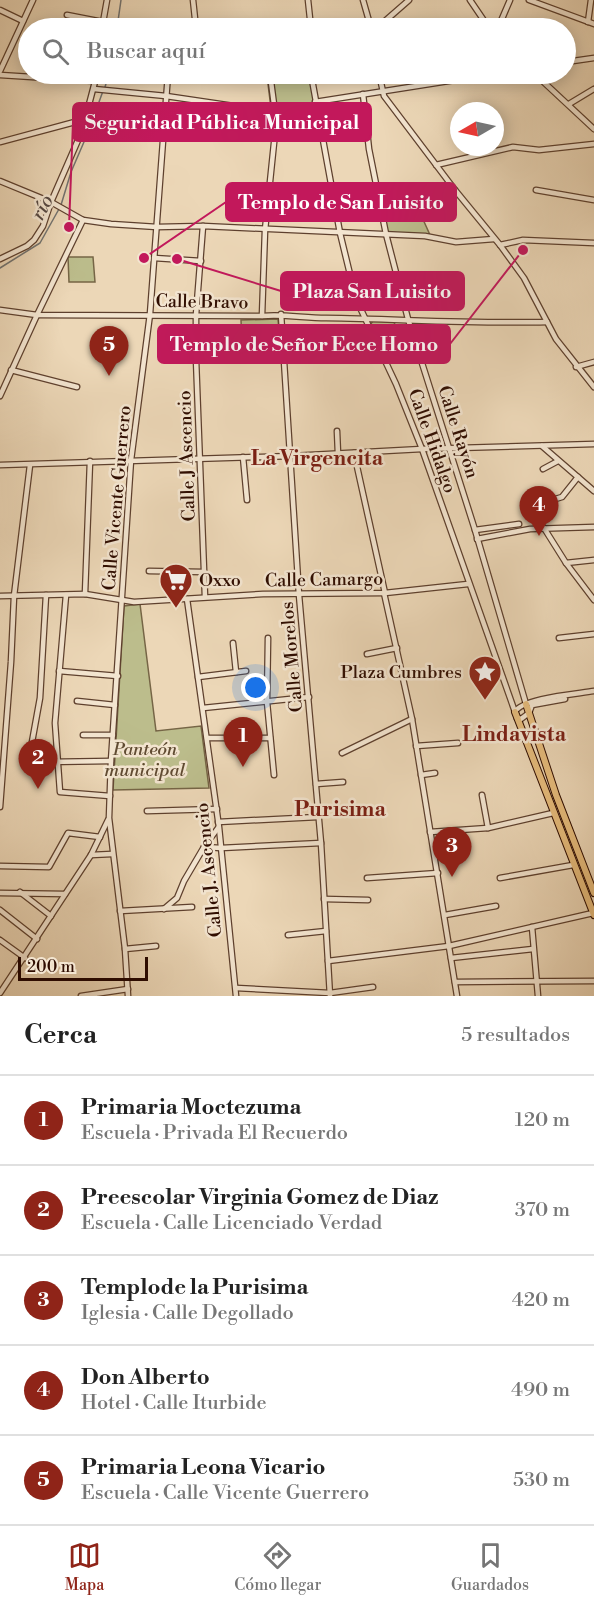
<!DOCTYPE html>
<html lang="es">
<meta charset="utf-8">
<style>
body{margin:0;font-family:"Libre Bodoni",serif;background:#f2f2f2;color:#222}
.compass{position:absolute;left:450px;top:102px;width:54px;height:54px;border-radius:50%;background:#fff;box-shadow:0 3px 15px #0003;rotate:261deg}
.scale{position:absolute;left:18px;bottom:15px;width:130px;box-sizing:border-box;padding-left:6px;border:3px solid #2f0d01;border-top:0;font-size:16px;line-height:21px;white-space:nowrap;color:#2f0d01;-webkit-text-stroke:4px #f3e5d0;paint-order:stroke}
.you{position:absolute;left:256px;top:688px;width:21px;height:21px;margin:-15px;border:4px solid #fff;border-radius:50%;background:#1a73e8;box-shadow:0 0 0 9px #1a73e833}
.badge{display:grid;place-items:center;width:39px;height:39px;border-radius:50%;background:#8f2418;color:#fff;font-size:20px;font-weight:700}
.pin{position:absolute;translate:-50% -50px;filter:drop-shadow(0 2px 3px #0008)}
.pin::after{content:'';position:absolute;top:32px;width:21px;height:18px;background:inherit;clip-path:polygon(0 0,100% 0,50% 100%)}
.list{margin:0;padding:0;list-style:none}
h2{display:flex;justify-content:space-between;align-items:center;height:78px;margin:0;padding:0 24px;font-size:26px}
h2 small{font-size:20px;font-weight:400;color:#767676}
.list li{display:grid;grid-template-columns:39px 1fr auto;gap:18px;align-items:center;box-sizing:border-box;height:90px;padding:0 24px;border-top:2px solid #e0e0e0}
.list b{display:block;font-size:22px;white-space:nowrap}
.list p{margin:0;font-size:20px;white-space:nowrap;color:#767676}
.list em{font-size:20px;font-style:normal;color:#767676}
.icon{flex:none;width:33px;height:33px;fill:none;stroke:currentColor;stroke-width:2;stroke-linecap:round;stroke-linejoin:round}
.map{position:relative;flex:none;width:594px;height:996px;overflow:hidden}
.search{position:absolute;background:#fff;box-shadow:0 3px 15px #0003;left:18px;right:18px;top:18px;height:66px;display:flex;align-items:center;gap:15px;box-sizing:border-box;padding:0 21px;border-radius:33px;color:#767676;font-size:22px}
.sheet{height:528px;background:#fff}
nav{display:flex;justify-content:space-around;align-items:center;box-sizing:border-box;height:84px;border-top:2px solid #e0e0e0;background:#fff;font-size:16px;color:#767676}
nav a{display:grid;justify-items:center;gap:3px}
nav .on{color:#8f2418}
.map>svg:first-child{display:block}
.green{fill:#bcbd8c;stroke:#766546;stroke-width:1.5}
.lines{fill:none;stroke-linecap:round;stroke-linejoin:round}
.stream{stroke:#727370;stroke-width:1.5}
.minor-casing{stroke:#5e402e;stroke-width:7}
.major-casing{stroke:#2f0d01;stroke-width:8}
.minor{stroke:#f3e5d0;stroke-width:4.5}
.major{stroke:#e6bc7c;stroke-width:6}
.labels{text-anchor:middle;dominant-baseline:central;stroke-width:5;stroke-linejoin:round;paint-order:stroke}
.street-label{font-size:18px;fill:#2f0d01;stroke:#f3e5d0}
.poi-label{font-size:18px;fill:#2f0d01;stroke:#f3e5d0;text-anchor:start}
.park-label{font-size:18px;font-style:italic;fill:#604b32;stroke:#f3e5d0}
.water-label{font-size:20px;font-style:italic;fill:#564842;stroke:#f3e5d0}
.quarter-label{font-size:21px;font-weight:bold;fill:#7a1f14;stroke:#f3e5d0}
.leader{fill:none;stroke:#c2185b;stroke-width:2}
.callout-dot{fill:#c2185b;stroke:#f3e5d0;stroke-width:2}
.callout{fill:#c2185b;stroke:#c2185b;stroke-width:2}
.callout-label{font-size:20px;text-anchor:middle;font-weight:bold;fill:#fff}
</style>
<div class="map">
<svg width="594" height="996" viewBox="0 0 594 996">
<rect width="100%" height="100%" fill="#ecd7b7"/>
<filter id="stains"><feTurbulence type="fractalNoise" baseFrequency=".00333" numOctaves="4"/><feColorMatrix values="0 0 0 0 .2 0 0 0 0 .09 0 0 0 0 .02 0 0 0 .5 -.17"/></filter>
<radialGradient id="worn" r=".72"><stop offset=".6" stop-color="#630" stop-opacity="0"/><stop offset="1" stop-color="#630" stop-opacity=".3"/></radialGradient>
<!-- green -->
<g class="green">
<path d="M285,74H313L316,100L308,115L284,119L271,108L267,76Z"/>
<path d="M417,206L430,235L387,233L384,216Z"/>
<path d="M68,257H93L95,282H69Z"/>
<path d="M278,319L280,344L268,345V341L265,340L263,325L256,326L257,340L254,341V343L242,344L241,320Z"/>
<path d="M373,321L394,322L399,336L378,341L370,325Z"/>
<path d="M140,604L156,731L201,726L209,788L113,790L124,606Z"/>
</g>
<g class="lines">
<!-- stream -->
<g class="stream">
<path d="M117,28L121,0"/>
<path d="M105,87L109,74"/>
<path d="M61,205L71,172L87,135L103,91"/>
<path d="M0,268L40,243L59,209"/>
</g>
<!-- minor casing -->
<g class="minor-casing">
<g id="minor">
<path d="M193,0L196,28"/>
<path d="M308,0L311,28"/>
<path d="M363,0L371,28"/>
<path d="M470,0L489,28"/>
<path d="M529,0L594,24"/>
<path d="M0,10L23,21"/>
<path d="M67,15L103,22"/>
<path d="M588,22L591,0"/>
<path d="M102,28L107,0"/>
<path d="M377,28L409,0"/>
<path d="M498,28L510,0"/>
<path d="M566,62L594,58"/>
<path d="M0,71L33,0"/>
<path d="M247,74H255"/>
<path d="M270,74L275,112"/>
<path d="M311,74L340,233L356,299L396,384L422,449L515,712C522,698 577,694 594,691"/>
<path d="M379,74L384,96L455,190L500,245L524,278L556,339L594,387"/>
<path d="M535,74L594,129"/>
<path d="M0,75L95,81"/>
<path d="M94,89L166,96L275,112L283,120L311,116L316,109"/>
<path d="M363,94L369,149L386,234L408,319L475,530L526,704"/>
<path d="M315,102L493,74"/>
<path d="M569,104L594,89"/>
<path d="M246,138L247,109"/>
<path d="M0,142L86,119"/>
<path d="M436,165L513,147L539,150L594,144"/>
<path d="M0,181L51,202L83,220L111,224L157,227L203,226L425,236L456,242L494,239"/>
<path d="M536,190L594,200"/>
<path d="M382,213L417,204L455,190"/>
<path d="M203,226L196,315V359L205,597"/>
<path d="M500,245L523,240L594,243"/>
<path d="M154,258L201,261"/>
<path d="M0,259L27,246L34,240L43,226L51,202L82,131L97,74"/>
<path d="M0,310L37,315L262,316C284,314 304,318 326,318C400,319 473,324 547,322"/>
<path d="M281,314L299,595L321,843L330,996"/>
<path d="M262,316L265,230L277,114"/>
<path d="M576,367L594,362"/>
<path d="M11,370L77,387"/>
<path d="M0,396L37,315L83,220"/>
<path d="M337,431L338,454"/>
<path d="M542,446L594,491"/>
<path d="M354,453L385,593"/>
<path d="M243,457L247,500"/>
<path d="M0,465L291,456L422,449L594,444"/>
<path d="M543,469L558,461"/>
<path d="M539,504L562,497L578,477"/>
<path d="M544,528L566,563L594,600"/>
<path d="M475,530L519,524"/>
<path d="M477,539L530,529L594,527"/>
<path d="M566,563L594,560"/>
<path d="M149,571L204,572"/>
<path d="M384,593L412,719L457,996"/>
<path d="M85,594L90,461"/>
<path d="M46,595L40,698L32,742L34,754L39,761L47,762L111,761"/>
<path d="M66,595L55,723L60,792L110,796"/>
<path d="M0,596L85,594L134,602L263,594L385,593L468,584"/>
<path d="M187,599L219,827L236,996"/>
<path d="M268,638L267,702L274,775"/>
<path d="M559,638L594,634"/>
<path d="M233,643L236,672"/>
<path d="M367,654L397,648"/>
<path d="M59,671L118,676"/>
<path d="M198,677L246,671"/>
<path d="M77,701L115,705"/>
<path d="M203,708L309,697"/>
<path d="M517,718L521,719L529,713L532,705L565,699"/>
<path d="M83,735H113"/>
<path d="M207,738H270"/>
<path d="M416,746L458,743"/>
<path d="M342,753L412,719"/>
<path d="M421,775L435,773"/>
<path d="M316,784L343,782"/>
<path d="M482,795L488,828"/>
<path d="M0,807L11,662L14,596L30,465"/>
<path d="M147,811L217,809"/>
<path d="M218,822L318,817"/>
<path d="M430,832L488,828L553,813"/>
<path d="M204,847L221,848L321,843"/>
<path d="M91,855L112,854"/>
<path d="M0,866L49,867L68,833L100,837"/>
<path d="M367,878L438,873"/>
<path d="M500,878L573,865"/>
<path d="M20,892L51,916"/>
<path d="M0,893L65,894"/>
<path d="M324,899L368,900"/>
<path d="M164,909L177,898L184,881L204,847L218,828"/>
<path d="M0,910L37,939"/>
<path d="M120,911L192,907"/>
<path d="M445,915L496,906"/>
<path d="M532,927L538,996"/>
<path d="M288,935L326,931"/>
<path d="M0,940L25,958"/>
<path d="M125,949L156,946"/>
<path d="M451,958L533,949"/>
<path d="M328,961L449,946L593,913"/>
<path d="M455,982L594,981"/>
<path d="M236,988L330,993L373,987"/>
<path d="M0,993L91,855L108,820"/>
<path d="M81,996L128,989"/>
<path d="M128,996L125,949L109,818L111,761L131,460L150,314L168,74"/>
</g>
</g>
<!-- major casing -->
<g class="major-casing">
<g id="major">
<path d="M526,704L556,795L594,893"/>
<path d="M515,712L594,915"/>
</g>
</g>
<!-- minor -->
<use href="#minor" class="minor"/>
<!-- major -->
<use href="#major" class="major"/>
</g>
<!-- icons -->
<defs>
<g id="supermarket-pin" transform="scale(1.725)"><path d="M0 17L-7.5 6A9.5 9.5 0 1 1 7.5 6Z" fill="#8f2418" stroke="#f3e5d0"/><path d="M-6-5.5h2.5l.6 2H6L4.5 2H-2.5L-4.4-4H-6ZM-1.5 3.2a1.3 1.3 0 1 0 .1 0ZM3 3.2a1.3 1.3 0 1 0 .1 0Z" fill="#fff"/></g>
<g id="sight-pin" transform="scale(1.725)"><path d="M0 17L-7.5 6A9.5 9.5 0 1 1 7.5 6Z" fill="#8f2418" stroke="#f3e5d0"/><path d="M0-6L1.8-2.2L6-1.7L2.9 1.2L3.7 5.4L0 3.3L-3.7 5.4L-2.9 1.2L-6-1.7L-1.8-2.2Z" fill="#fff"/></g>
</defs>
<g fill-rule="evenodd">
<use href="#supermarket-pin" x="176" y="580"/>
<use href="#sight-pin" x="485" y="672"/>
</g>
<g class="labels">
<!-- street labels -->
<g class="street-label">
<text transform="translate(202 302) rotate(1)">Calle Bravo</text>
<text transform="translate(458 432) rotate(72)">Calle Rayón</text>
<text transform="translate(432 441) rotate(70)">Calle Hidalgo</text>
<text transform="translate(187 456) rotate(-92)">Calle J Ascencio</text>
<text transform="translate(117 498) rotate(-85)">Calle Vicente Guerrero</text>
<text transform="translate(324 580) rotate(-1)">Calle Camargo</text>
<text transform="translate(292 657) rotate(-95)">Calle Morelos</text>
<text transform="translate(209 870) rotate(-96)">Calle J. Ascencio</text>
</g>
<!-- poi labels -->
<g class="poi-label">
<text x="199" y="580">Oxxo</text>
<text x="462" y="672" text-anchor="end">Plaza Cumbres</text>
</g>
<!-- park labels -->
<g class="park-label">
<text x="145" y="749">Panteón<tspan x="145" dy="21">municipal</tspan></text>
</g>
<!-- water labels -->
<g class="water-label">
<text transform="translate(43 208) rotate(-63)">río</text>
</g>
<!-- quarter labels -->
<g class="quarter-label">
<text x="317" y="459">La Virgencita</text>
<text x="514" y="735">Lindavista</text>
<text x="340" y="810">Purisima</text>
</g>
</g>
<!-- callouts -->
<path class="leader" d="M69 227L73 122M144 258L226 202M177 259L281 291M523 250L450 344"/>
<g class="callout-dot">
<circle cx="69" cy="227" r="6"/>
<circle cx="144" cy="258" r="6"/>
<circle cx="177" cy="259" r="6"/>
<circle cx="523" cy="250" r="6"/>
</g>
<g class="callout">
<rect x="73" y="103" width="298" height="38" rx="6"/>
<rect x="226" y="183" width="230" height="38" rx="6"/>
<rect x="281" y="272" width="183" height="38" rx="6"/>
<rect x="158" y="325" width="292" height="38" rx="6"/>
</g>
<g class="callout-label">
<text x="222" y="129">Seguridad Pública Municipal</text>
<text x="341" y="209">Templo de San Luisito</text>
<text x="372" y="298">Plaza San Luisito</text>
<text x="304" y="351">Templo de Señor Ecce Homo</text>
</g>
<rect width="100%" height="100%" filter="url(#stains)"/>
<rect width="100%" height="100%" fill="url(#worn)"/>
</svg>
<svg class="compass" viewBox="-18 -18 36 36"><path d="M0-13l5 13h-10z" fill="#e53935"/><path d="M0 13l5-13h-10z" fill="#767676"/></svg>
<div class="scale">200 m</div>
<div class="you"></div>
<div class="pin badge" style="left:243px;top:767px">1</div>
<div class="pin badge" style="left:38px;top:789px">2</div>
<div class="pin badge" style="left:452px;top:877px">3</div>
<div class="pin badge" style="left:539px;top:536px">4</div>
<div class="pin badge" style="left:109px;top:376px">5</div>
<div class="search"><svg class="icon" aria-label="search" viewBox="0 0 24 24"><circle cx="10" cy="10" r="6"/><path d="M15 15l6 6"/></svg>Buscar aquí</div>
</div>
<section class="sheet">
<h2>Cerca<small>5 resultados</small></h2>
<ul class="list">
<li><span class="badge">1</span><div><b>Primaria Moctezuma</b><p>Escuela · Privada El Recuerdo</p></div><em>120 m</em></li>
<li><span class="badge">2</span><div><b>Preescolar Virginia Gomez de Diaz</b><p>Escuela · Calle Licenciado Verdad</p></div><em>370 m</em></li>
<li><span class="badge">3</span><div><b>Templode la Purisima</b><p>Iglesia · Calle Degollado</p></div><em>420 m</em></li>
<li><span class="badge">4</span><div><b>Don Alberto</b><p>Hotel · Calle Iturbide</p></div><em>490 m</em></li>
<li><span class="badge">5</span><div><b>Primaria Leona Vicario</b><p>Escuela · Calle Vicente Guerrero</p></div><em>530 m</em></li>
</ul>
</section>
<nav>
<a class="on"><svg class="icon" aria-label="map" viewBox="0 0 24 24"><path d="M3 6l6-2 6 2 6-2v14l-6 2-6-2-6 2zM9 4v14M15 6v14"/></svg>Mapa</a>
<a><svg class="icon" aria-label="directions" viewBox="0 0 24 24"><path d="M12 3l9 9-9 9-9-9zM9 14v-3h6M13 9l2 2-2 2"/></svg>Cómo llegar</a>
<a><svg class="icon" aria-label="saved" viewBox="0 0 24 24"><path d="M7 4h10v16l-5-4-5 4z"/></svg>Guardados</a>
</nav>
